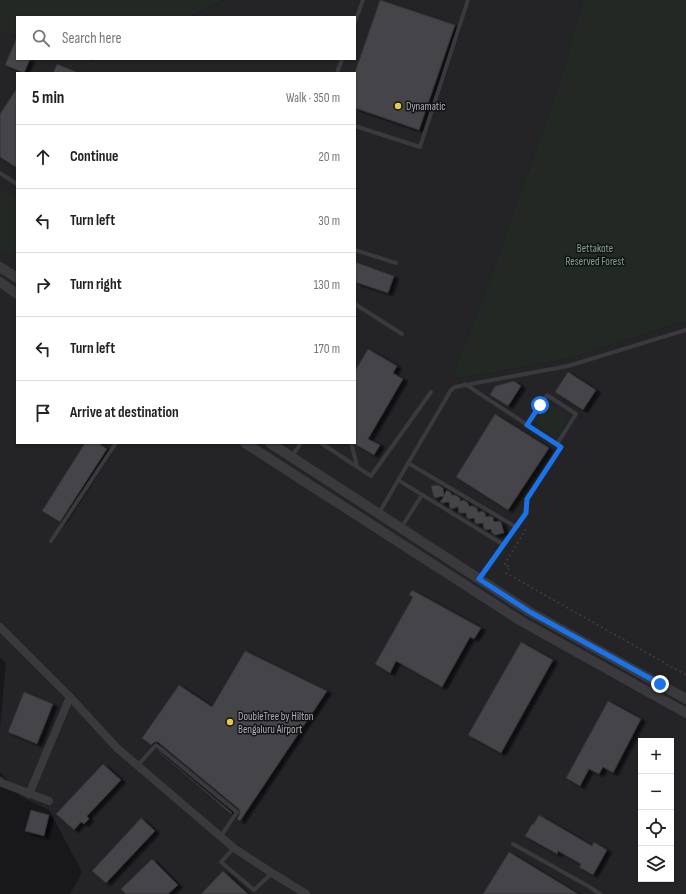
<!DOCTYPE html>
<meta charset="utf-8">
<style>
body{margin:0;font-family:"Sofia Sans Condensed",sans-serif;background:#f6f6f6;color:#222}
.controls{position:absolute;right:12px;bottom:12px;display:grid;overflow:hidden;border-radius:0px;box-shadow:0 1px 3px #0004}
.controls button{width:36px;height:36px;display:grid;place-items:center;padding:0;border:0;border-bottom:1px solid #e0e0e0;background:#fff;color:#222;font:20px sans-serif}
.stop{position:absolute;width:12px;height:12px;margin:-9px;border:3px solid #1a73e8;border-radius:50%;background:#fff}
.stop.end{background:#1a73e8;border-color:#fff;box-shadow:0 1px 4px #0008}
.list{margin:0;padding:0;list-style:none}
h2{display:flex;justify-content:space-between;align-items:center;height:52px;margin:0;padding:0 16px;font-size:17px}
h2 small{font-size:13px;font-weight:400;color:#767676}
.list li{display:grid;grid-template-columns:26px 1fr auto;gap:12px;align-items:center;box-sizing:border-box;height:64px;padding:0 16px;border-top:1px solid #e0e0e0}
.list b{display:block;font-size:15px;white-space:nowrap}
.list em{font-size:13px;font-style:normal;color:#767676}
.icon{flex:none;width:22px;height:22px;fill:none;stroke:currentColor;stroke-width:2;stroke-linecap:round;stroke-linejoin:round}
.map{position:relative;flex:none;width:686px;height:894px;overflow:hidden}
.search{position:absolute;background:#fff;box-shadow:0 1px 3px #0004;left:16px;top:16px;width:340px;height:44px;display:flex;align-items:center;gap:10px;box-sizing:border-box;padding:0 14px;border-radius:0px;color:#767676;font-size:15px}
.panel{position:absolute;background:#fff;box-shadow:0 1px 3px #0004;left:16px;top:72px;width:340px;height:372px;border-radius:0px}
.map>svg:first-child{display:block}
.built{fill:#242326;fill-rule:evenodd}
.green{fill:#222924}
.building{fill:#444449;stroke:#323135;filter:url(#shadow)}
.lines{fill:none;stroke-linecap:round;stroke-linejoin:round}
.path{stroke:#3f3f45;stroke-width:1.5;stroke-dasharray:2 3;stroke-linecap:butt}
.service{stroke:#39393e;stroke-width:4}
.minor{stroke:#39393e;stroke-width:8}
.tertiary{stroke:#39393e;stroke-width:10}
.route{stroke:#1a73e8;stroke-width:5}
.poi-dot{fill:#e5c943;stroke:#131214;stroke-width:1.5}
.labels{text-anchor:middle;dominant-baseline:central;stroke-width:3;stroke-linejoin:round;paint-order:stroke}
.poi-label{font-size:11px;fill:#aaacb8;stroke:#131214;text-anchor:start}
.park-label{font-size:11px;fill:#83a28a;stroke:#131214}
</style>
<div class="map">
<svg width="686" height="894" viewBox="0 0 686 894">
<defs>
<filter id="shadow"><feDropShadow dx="4.5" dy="2.5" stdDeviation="1" flood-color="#0009"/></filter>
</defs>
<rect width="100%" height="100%" fill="#181719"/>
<!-- built -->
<path class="built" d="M224,0H583L560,83L487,287L451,380L567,359L676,324L686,322V894H70L82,872L49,810L20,796L0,772V728L6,663L0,657V35L3,31L17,36V59H87L92,61L96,59H355V17H189ZM17,73H355V443H17ZM641,741H671V879H641Z"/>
<!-- green -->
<g class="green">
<path d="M0,0H224L189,17H17V36L3,31L0,35Z"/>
<path d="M583,0H686V322L676,324L567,359L451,380L487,287L560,83Z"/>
<path d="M0,189L17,200V258L0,248Z"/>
<path d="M548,403L569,416L555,437L535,423Z"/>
</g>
<!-- building -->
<g class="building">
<path d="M380,0L455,25L419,130L355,108V72Z"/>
<path d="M17,37V59H30L24,73L5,65Z"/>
<path d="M57,64L79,73H53Z"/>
<path d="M17,88V168L0,157V114Z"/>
<path d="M355,262L394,276L388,293L355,282Z"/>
<path d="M368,349L397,366L393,373L403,379L368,439L380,445L374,455L355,444V371Z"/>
<path d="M568,372L596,390L583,410L555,392Z"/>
<path d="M514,381L521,386L508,406L490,395L495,386Z"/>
<path d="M495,414L549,448L508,510L456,477Z"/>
<path d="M85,443H98L107,449L60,522L42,511Z"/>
<path d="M438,485L443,488L444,495L447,490L451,493L452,495H455L460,498V501L464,500L468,503L469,506H473L477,508L478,512L482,511L485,513L486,517L490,516L493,517L494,522L499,521L501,522L504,533L495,535L492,533L491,529L486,530L484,529L483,523L477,524L475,523L474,518L469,519L467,518L466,513H459L458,507L451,509L450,508L449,502L442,503L440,502L444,496L434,498L431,486Z"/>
<path d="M412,590L481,628L474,639L470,637L442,687L396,661L390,673L375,664L413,597L409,595Z"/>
<path d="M521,642L553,660L501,753L468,735Z"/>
<path d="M245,651L327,691L240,821L237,819L240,813L239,809L158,742H155L151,745L142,738L179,685L212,707Z"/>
<path d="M24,692L53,704L37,744L8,732Z"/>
<path d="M608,701L641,719L613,773L603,767L599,774L589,769L580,786L566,778Z"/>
<path d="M159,752L232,813L231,814Z"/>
<path d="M103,764L121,780L87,816L89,819L84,824L81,822L74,830L56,814Z"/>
<path d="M31,810L49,815L44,836L25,831Z"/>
<path d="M539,815L592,846L594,842L607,850L593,875L579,867L581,864L558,851L557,854L525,836L532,824L533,825Z"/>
<path d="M141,818L155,831L106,883L92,871Z"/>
<path d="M509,852L578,894H483Z"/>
<path d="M152,859L178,885L168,894H126L121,889Z"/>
<path d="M223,871L248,894H201Z"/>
</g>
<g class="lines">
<!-- path -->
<path class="path" d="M526,529L504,565L510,567L506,573L686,675"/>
<!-- service -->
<g class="service">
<path d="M355,22L363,0"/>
<path d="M337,73L342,59"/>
<path d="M355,126L420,147L468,0"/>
<path d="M0,173L17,184"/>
<path d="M355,250L396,263"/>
<path d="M355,304L402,334"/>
<path d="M465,384L561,447L527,499L526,513L480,579"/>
<path d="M527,425L547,395L576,414L557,444"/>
<path d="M321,443L371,476L431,392"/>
<path d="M352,446L357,466"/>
<path d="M292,456L301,443"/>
<path d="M408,463L516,527"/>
<path d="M398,480L504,545"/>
<path d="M379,513L451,390L455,387L568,366L686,330"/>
<path d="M401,528L422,495"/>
<path d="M51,541L116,443"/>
<path d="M138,765L156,745L237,812L221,836"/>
<path d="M513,844L588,886L600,894"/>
<path d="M234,848L221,862L254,890L272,873"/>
</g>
<!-- minor -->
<g class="minor">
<path d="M0,627L70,697L117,748L234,848L272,873L306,894"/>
<path d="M0,781L2,783L49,801"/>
<path d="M29,794L70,697"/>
</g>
<!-- tertiary -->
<g class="tertiary">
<path d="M0,267L17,278"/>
<path d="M0,282L17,294"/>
<path d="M245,443L521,621L686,713"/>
<path d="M270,443L530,612L686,699"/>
</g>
</g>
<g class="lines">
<!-- route -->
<path class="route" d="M540,405L527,425L561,447L527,499L526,513L479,579L530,612L660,684"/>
</g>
<!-- markers -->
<g class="poi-dot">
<circle cx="398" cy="106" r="4"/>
<circle cx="230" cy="722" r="4"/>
</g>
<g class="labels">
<!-- poi labels -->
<g class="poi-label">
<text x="406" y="106">Dynamatic</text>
<text x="238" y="716">DoubleTree by Hilton<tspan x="238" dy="13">Bengaluru Airport</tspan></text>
</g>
<!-- park labels -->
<g class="park-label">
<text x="595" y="248">Bettakote<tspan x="595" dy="13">Reserved Forest</tspan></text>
</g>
</g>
</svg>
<div class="controls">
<button>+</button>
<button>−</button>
<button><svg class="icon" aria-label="locate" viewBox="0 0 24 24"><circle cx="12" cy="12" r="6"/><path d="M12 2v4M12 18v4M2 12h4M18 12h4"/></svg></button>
<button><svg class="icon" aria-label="layers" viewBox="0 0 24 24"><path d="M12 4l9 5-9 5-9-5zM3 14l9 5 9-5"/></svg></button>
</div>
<div class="stop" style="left:540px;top:405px"></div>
<div class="stop end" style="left:660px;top:684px"></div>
<div class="search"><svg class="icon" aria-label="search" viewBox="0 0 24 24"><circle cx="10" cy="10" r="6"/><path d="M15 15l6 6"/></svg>Search here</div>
<section class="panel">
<h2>5 min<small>Walk · 350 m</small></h2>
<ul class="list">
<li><svg class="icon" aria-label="ahead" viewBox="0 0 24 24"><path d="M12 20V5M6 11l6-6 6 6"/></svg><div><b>Continue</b></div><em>20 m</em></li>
<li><svg class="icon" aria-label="left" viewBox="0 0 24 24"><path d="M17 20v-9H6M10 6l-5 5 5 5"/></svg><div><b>Turn left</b></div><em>30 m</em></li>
<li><svg class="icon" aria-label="right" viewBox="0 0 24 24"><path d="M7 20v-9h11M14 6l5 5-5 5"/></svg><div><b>Turn right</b></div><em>130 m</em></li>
<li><svg class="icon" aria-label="left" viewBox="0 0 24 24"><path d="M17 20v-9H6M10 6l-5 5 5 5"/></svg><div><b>Turn left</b></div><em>170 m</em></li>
<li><svg class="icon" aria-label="arrive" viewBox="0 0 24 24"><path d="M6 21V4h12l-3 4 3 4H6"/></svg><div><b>Arrive at destination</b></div></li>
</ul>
</section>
</div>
